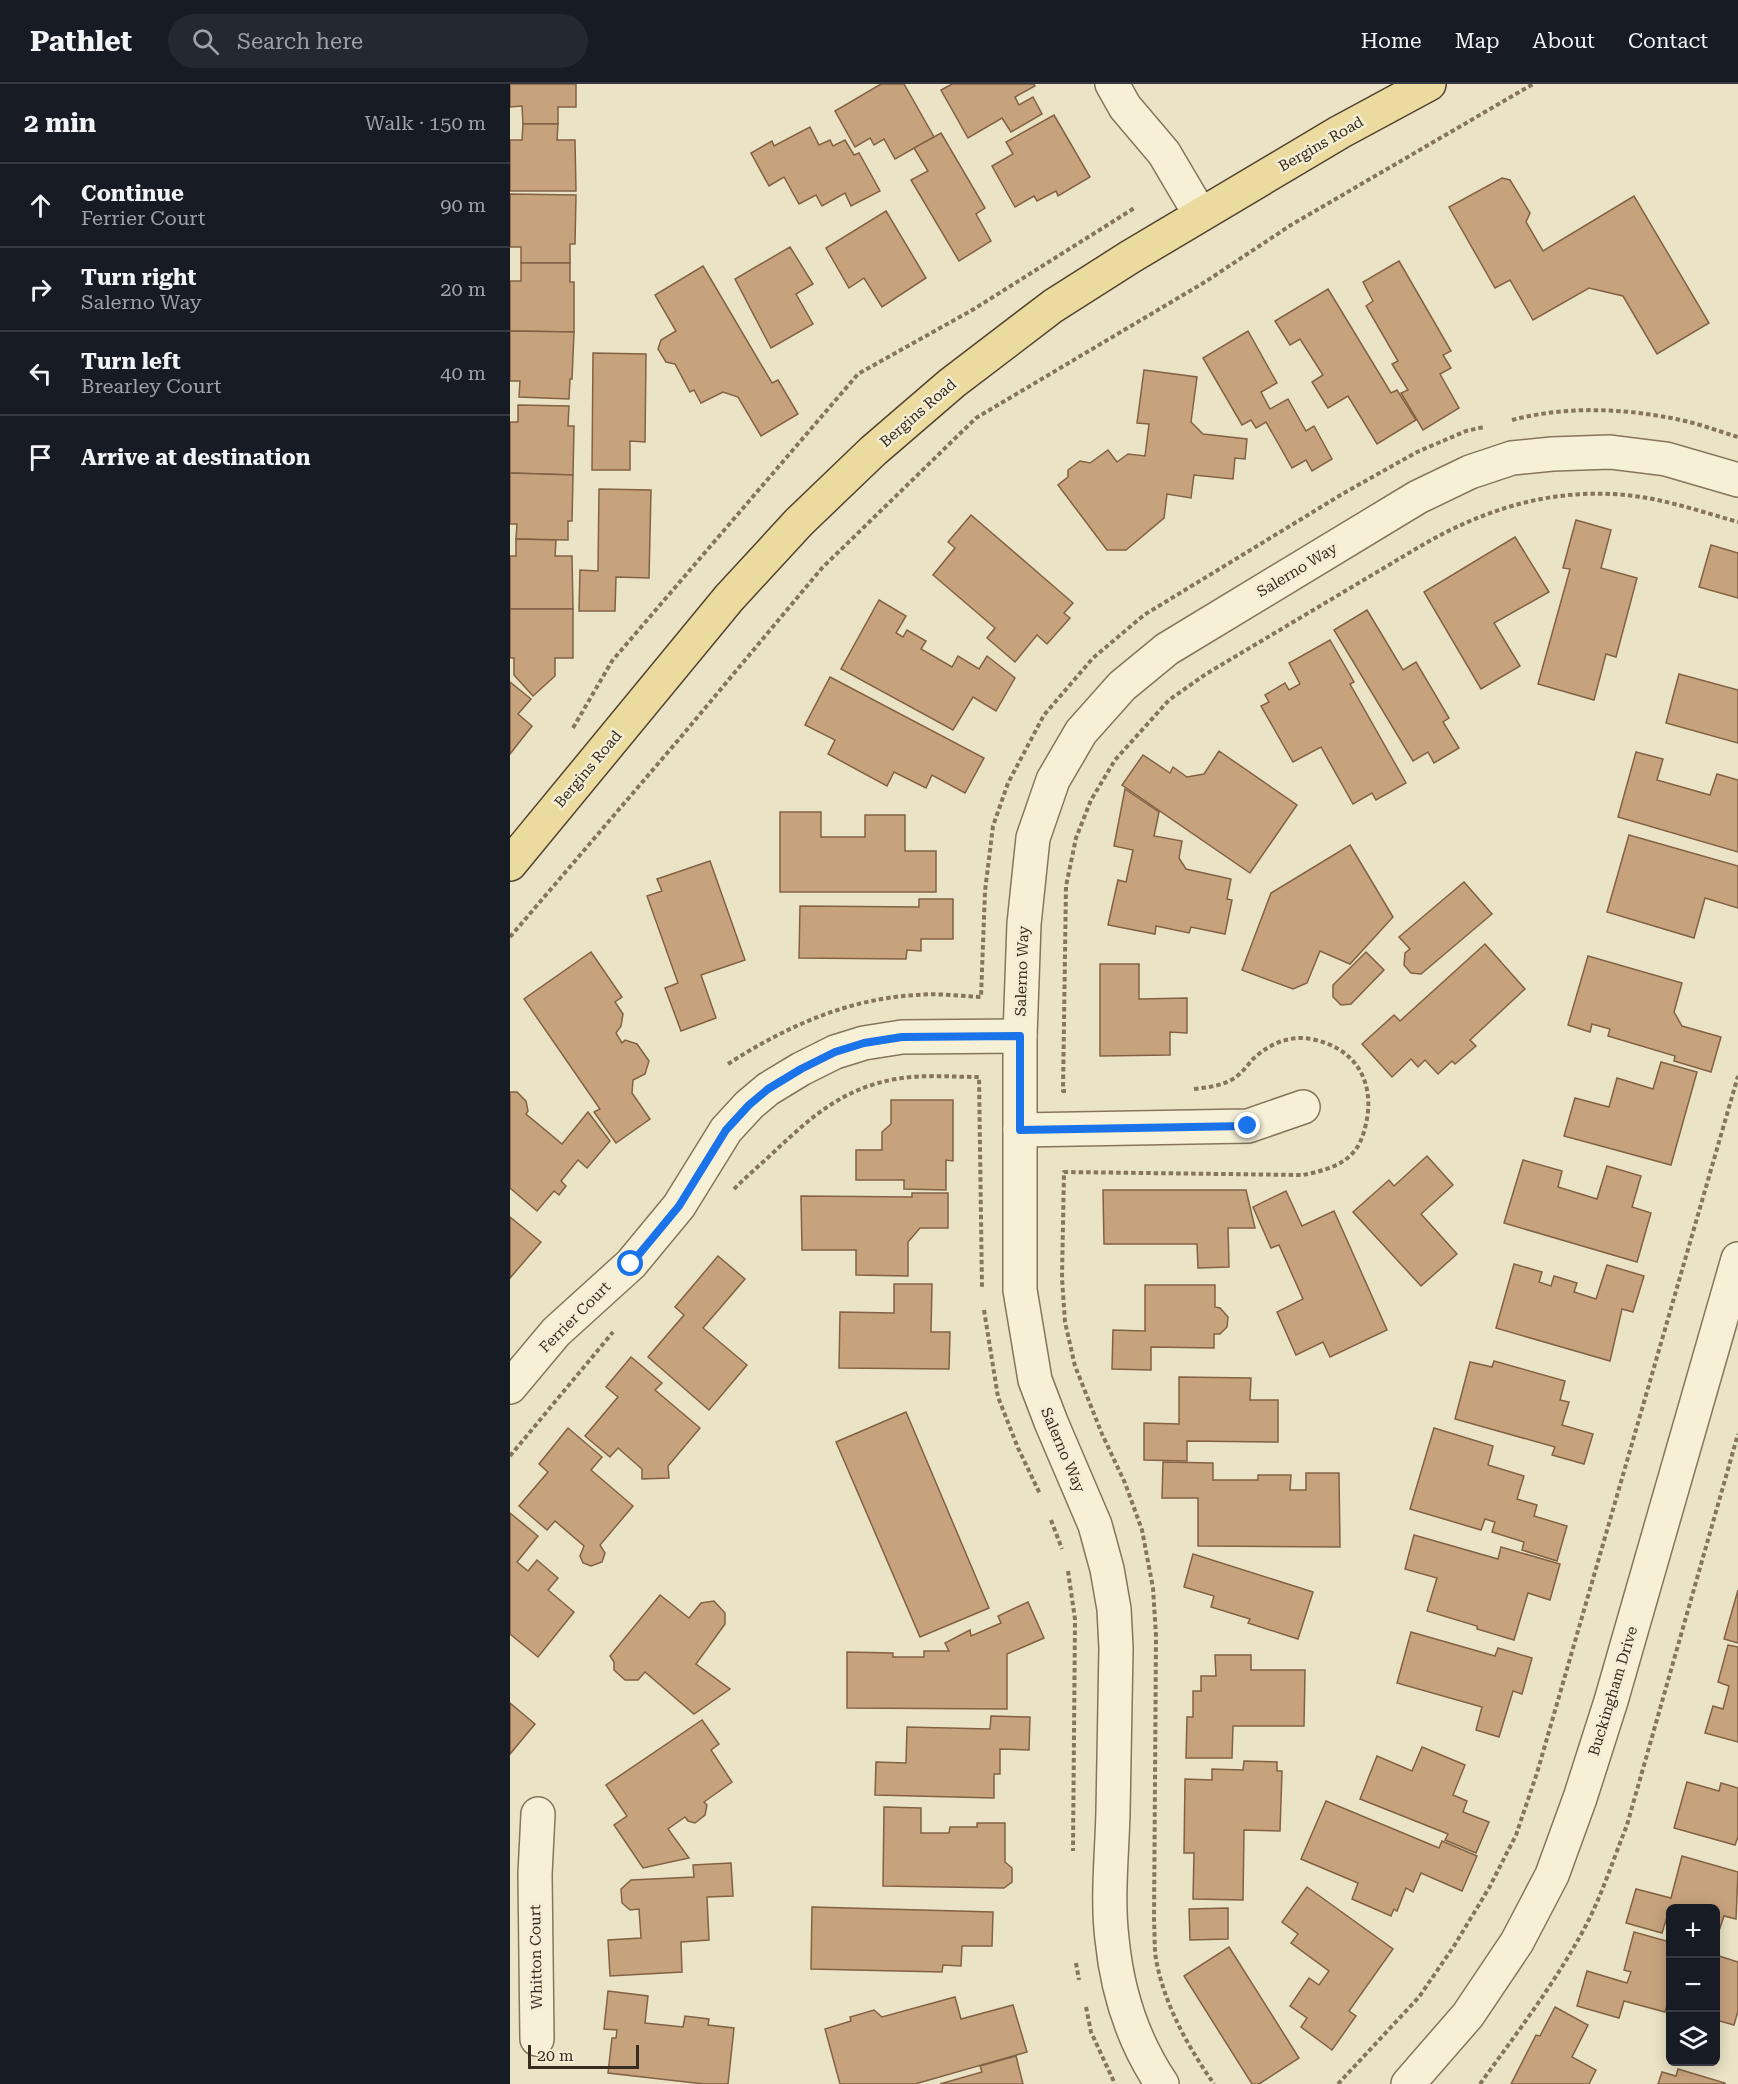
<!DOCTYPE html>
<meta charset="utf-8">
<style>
body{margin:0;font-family:"Roboto Serif",serif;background:#242831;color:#f1f3f6}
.controls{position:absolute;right:18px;bottom:18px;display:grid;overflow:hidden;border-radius:9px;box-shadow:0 3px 15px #0003}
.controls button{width:54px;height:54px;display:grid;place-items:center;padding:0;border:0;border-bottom:2px solid #363941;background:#171b24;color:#f1f3f6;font:30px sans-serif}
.scale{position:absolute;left:18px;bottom:15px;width:111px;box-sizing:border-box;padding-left:6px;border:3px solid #362c1f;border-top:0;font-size:16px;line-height:21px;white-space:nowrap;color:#362c1f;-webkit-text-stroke:4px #f3edd4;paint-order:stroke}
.stop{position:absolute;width:18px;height:18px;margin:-14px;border:4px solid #1a73e8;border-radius:50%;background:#fff}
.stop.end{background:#1a73e8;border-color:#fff;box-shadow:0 2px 6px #0008}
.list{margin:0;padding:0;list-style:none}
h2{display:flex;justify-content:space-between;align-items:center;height:78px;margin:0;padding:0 24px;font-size:26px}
h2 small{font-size:20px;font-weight:400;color:#9ea1a6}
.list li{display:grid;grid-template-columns:39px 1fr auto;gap:18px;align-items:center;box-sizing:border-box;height:84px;padding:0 24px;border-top:2px solid #363941}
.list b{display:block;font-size:22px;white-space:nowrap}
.list p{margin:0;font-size:20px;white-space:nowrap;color:#9ea1a6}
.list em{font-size:20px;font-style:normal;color:#9ea1a6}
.icon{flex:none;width:33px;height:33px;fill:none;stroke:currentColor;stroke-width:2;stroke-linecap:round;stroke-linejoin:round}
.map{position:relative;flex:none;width:1228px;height:2000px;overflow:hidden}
header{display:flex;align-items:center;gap:36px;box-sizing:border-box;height:84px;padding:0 30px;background:#171b24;border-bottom:2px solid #363941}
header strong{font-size:28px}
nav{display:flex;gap:33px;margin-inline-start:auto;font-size:21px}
.search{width:420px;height:54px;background:#242831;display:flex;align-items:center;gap:15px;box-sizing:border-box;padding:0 21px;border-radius:33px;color:#9ea1a6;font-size:22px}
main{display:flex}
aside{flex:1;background:#171b24}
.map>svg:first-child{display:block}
.building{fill:#c7a37d;stroke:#826243;stroke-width:1.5}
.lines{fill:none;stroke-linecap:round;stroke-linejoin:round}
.minor-casing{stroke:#85755c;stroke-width:36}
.major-casing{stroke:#534330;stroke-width:36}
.path{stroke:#85755c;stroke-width:4;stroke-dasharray:4.5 3;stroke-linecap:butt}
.minor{stroke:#f6f0d7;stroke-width:33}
.major{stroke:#ecdb9f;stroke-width:33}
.route{stroke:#1a73e8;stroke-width:8}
.labels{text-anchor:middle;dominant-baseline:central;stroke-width:5;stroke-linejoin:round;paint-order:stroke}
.street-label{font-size:15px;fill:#362c1f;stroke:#f3edd4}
</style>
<header>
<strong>Pathlet</strong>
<div class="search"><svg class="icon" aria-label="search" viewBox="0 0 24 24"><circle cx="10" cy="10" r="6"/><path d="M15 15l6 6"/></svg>Search here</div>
<nav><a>Home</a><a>Map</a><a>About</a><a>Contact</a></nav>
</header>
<main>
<aside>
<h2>2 min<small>Walk · 150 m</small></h2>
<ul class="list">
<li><svg class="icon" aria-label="ahead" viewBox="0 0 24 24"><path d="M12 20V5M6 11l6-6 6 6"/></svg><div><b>Continue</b><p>Ferrier Court</p></div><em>90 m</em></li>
<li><svg class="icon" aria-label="right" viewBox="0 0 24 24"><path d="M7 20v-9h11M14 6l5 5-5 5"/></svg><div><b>Turn right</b><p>Salerno Way</p></div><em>20 m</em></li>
<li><svg class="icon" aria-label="left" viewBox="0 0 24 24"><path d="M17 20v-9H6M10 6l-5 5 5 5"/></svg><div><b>Turn left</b><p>Brearley Court</p></div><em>40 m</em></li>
<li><svg class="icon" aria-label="arrive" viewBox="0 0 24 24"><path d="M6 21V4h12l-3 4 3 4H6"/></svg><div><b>Arrive at destination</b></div></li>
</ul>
</aside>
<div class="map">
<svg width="1228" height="2000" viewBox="0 0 1228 2000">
<rect width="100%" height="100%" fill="#ebe3c5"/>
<!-- building -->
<g class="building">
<path d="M0,0H66V23H48V40H13L12,22L0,23Z"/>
<path d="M371,0H394L424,53L385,75L374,55L364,61L360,54L345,63L325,27Z"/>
<path d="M442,0H524L525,2L505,13L509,21L523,13L532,30L501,48L492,34L458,54L431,6Z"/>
<path d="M544,31L580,93L548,112L546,107L527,117L524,112L505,123L482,82L503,70L496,58Z"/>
<path d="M13,40H48L47,56H65L66,107H0V56H12Z"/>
<path d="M300,43L309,61L320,56L323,62L335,56L344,71L349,69L370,107L341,122L335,109L312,122L306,111L289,120L274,93L259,102L241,69L262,57L264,62Z"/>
<path d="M431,49L475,124L466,130L481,157L449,177L401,96L418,87L404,64Z"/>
<path d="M992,94L1000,96L1020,129L1016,138L1033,167L1124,112L1199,239L1147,270L1113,212L1079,204L1023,236L1000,196L985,204L939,123Z"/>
<path d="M0,110L66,111L65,160H60V179H11V163H0Z"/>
<path d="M376,127L416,194L372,223L354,194L339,204L316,164Z"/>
<path d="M280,163L303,200L286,210L303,240L261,264L225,195Z"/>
<path d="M889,177L941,267L933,271L941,284L930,290L949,324L913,346L891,309L898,306L882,280L888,277L856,222L863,217L853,198Z"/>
<path d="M11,179H60V198H64V248L0,247V197H11Z"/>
<path d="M193,182L262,299L268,296L288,330L251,352L228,313L213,308L191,319L184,306L180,308L165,280L156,278L148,265L151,256L166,247L145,211Z"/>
<path d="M818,205L881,309L887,306L906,336L867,360L838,312L818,324L802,298L813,291L790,255L780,261L765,237Z"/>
<path d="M0,247L64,248L62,295H60L59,315L9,313L10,297H0Z"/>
<path d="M738,247L767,299L751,308L760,325L778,315L796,347L804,342L822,375L802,387L796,376L782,384L756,338L746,344L741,336L732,341L693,274Z"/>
<path d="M83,269L136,270L135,358L120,357V386H82Z"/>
<path d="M634,286L687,293L681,338L693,350L737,355L735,375L725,374L723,395L684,391L681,414L657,410L654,434L616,466H597L548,401L558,393V386L570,377L580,379L598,366L607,378L618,370L635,372L639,340L627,339Z"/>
<path d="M8,321L59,322L58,342H64L63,391L0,389V338H8Z"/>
<path d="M0,389L63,391L62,437H58V456L6,455L7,440H0Z"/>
<path d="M89,405L141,406L139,494L106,493L105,527H69L70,486L88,487Z"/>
<path d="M461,431L563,519L554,529L560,534L537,560L527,551L505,578L477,554L485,544L423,491L445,464L438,458Z"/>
<path d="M1066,436L1101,446L1091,484L1127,494L1106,573L1096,570L1084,616L1028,600L1060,485L1053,484Z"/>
<path d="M1005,453L1039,508L984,539L1010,582L971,605L914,508Z"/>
<path d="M6,455L46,456L45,472H62L63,525H0V472H6Z"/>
<path d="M1201,461L1228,469V514L1189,503Z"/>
<path d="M369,516L396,532L386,549L393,553L397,546L416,557L411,565L442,583L448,572L469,585L477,572L505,594L486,627L463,613L443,646L331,585Z"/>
<path d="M0,525H63V574H45V592L23,612L4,591V574H0Z"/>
<path d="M857,526L893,586L906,578L939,634L933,638L949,664L924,679L918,668L903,677L824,546Z"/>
<path d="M820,556L844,598L840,600L896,699L866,716L862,709L843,720L811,663L783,678L751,622L759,618L755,611L775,599L779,606L790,600L779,579Z"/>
<path d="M1169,590L1228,606V659L1156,639Z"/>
<path d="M320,593L474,674L455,709L422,691L416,704L384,688L377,702L318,670L325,656L295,641Z"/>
<path d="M0,598L21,615L8,630L22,642L0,670Z"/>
<path d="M709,667L787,721L740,789L612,701L633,671L660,689L663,683L677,693L694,690Z"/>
<path d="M1126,668L1153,675L1147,696L1200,711L1207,690L1228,696V768L1108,733Z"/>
<path d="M615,705L649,728L644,752L672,757L669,774L676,785L721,795L717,815L722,816L715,850L681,843L679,849L646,842L645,850L598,841L608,796L616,798L623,766L604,762Z"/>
<path d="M270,728H311V753H355V731H395V767H426V808H270Z"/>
<path d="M1119,751L1228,782V824L1195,814L1184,854L1097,828Z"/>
<path d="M840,761L883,833L840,880L810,867L797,899L783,905L732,886L761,809Z"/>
<path d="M200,777L235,876L191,891L206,934L171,947L155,904L168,899L137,812L152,807L147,795Z"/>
<path d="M954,798L982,830L911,890L901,889L894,881L895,869L900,865L889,853Z"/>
<path d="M409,815H443V855H411V867L397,866L396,875L289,874L290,822L409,823Z"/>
<path d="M975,860L1015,905L960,956L966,962L945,980L942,977L928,990L915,976L908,983L901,975L882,993L852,960L884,931L890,937Z"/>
<path d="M81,868L112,913L105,918L113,930L111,942L106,949L112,959L115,956L127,960L139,977L135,990L123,996L122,1009L140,1035L106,1059L84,1028L90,1025L14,915Z"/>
<path d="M856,868L874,886L841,920L831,921L823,913V901Z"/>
<path d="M1078,872L1172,899L1164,928L1172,942L1211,953L1201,988L1164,977L1165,972L1098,952L1100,945L1082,940L1080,948L1058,941Z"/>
<path d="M590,880H629V915L677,914V949L660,948V971L590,972Z"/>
<path d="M1151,978L1187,988L1161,1081L1054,1052L1065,1014L1099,1023L1107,994L1143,1005Z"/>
<path d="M0,1008H7L16,1017L18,1027L16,1030L52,1060L78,1028L100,1057L77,1084L68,1076L51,1097L56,1102L49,1111L44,1107L27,1127L0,1104Z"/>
<path d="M381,1016H443V1077L436,1076V1106L394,1105V1096H346V1066H372V1048L381,1040Z"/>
<path d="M917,1072L943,1101L911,1130L947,1170L911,1202L843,1128L879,1096L884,1102Z"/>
<path d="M1013,1076L1052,1087L1048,1103L1087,1115L1097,1082L1131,1092L1122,1123L1141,1129L1127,1178L994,1139Z"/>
<path d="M593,1106H736L745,1144H718L719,1183L688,1184L687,1160H594Z"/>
<path d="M776,1107L792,1142L824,1127L877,1246L820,1273L813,1258L786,1271L767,1228L793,1215L769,1161L761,1164L743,1123Z"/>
<path d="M402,1109H438V1144H410L398,1158V1192L346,1191V1166H292L291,1112L402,1113Z"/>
<path d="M0,1133L31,1158L0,1194Z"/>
<path d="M208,1172L235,1195L193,1244L237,1281L199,1326L138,1273L174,1231L165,1223Z"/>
<path d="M1004,1180L1032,1188L1029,1198L1041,1202L1044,1192L1067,1199L1064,1208L1086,1215L1097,1181L1134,1192L1123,1228L1112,1225L1100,1277L986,1244Z"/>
<path d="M384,1200H422L421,1248H440L439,1285L329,1284L330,1228L384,1229Z"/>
<path d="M635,1201H705V1223L710,1224L718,1233L717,1243L710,1250H704V1264L641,1263V1286L602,1285L603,1246L635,1247Z"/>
<path d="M121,1273L152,1299L145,1306L190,1344L158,1382L159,1394L132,1395V1385L108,1364L100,1373L75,1352L108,1313L96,1303Z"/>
<path d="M984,1277L1055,1297L1050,1316L1059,1318L1052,1341L1083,1350L1074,1380L1042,1371L1045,1363L945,1335L960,1278L982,1283Z"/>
<path d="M669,1293L741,1294L740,1316H768V1358L677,1357V1377L634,1376V1339L669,1340Z"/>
<path d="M396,1328L479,1524L410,1553L326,1358Z"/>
<path d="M58,1344L92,1373L81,1386L123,1422L90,1461L95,1469L92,1478L81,1482L73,1479L70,1472L74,1462L45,1437L37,1446L9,1422L38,1388L29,1380Z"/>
<path d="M924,1344L983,1362L978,1381L1014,1392L1007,1415L1027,1421L1024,1432L1057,1442L1047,1477L1012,1466L1014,1458L982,1448L985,1438L975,1435L971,1446L900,1425Z"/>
<path d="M653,1378L703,1379V1396H748V1391H781L780,1406H796V1389H829L830,1463L688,1462V1414H652Z"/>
<path d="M0,1429L28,1452L7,1478L18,1487L27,1476L48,1494L38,1506L64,1528L28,1573L0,1550Z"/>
<path d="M904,1451L988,1475L991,1463L1050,1480L1040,1516L1018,1509L1004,1556L967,1545V1542L917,1527L927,1494L895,1485Z"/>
<path d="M683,1470L803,1508L788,1555L738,1539L740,1535L701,1523L704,1512L674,1503Z"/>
<path d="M1228,1506V1559L1214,1555Z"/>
<path d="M150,1511L179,1534L191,1519L204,1517L215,1529V1540L186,1580L220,1605L184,1630L135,1588L128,1596H115L104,1586V1578L100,1572Z"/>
<path d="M518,1518L534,1554L497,1570V1625L337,1624V1568L383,1569V1573H414V1567H439L435,1559L460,1546L461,1552L491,1539L488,1532Z"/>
<path d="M901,1548L985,1572L988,1564L1022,1574L1012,1610L1003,1607L989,1653L966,1646L972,1623L887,1599Z"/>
<path d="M1218,1561L1228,1563V1658L1195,1649L1203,1622L1213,1625L1219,1602L1208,1598Z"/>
<path d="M705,1571H741V1586H795L794,1642H723L722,1674H676L677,1633H683V1607H691V1592H706Z"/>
<path d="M0,1619L25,1640L0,1670Z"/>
<path d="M481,1632L520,1633L519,1666L490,1665V1690H484V1714L365,1711L366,1678L396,1679L397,1643L480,1645Z"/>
<path d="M192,1636L209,1660L201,1666L222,1698L194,1718L197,1721L195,1731L185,1739L178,1737L175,1733L158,1745L179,1774L133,1784L104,1741L117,1732L96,1701Z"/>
<path d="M912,1663L955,1681L943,1711L957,1717L953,1728L979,1738L966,1769L935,1756L938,1750L850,1715L867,1672L902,1687Z"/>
<path d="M734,1677L767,1678V1687H772L770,1747L734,1746L733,1816L683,1815L684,1769H674L675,1695L702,1696V1685L733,1686Z"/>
<path d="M1177,1698L1209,1707L1211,1699L1228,1704V1753L1225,1761L1164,1744Z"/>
<path d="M816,1717L929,1764L932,1757L967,1772L952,1807L911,1789L903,1808L896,1804L887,1827L884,1825L881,1832L842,1815L848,1799L791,1775Z"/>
<path d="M374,1723L411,1724V1749H439L440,1743H467V1739H495V1778L502,1784V1798L494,1804L373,1802Z"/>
<path d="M1172,1772L1228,1788L1226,1835L1214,1832L1209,1847L1206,1846V1824H1160V1834L1157,1833L1152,1849L1116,1839L1126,1805L1161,1814Z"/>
<path d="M221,1779L223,1812L197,1813L199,1856L171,1858L172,1888L100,1892L98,1856L131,1854L129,1825L120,1826L112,1819L111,1805L121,1796L184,1793L183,1781Z"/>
<path d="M797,1803L883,1865L839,1927L846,1932L822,1966L791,1943L797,1934L780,1922L799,1894L809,1901L819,1887L781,1859L788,1850L772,1838Z"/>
<path d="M302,1823L483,1828L482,1862H452L451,1882L433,1881L432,1888L301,1885Z"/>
<path d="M718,1824V1855L680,1856L679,1825Z"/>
<path d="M1124,1848L1160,1858V1912L1155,1928L1114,1917L1109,1934L1067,1922L1077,1887L1117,1899L1121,1888L1114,1886Z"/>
<path d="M719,1863L789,1974L749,2000H742L674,1892Z"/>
<path d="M1206,1871L1228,1878V1927L1224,1941L1206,1936Z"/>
<path d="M98,1907L138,1912L135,1939L173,1943L175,1932L199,1935L198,1941L224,1944L218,2000H194L98,1989L102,1954H106L107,1946L94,1945Z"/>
<path d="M445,1913L451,1935L503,1921L517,1968L405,2000H330L315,1945L341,1937L340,1933L364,1926L372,1933Z"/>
<path d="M1045,1923L1078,1941L1062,1973L1086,1986L1079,2000H1001L1026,1951L1030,1952Z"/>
<path d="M506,1972L513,2000H430L472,1988L470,1982Z"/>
<path d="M1168,1985L1215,1999V2000H1148L1152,1988L1166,1992Z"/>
</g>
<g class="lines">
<!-- minor casing -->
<g class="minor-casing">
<g id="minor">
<path d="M602,0L615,23L654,69L690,130"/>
<path d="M510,1046L738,1042L793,1023"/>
<path d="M0,1303L46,1248L121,1180L169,1122L216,1046L239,1021L258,1005L291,985L325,968L354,959L392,953L510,952"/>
<path d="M27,1955L25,1790L28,1730"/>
<path d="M652,2000C623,1957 607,1906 602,1855C597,1814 602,1770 603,1728C604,1673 605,1619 606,1564L604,1525L597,1485L585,1441L541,1338L525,1296L510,1206V952L514,840L523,754L543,696L571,648L612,602L657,565L908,413L960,388L1002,374L1042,370L1100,368L1156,375L1228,396"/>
<path d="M898,2000L958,1931L1007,1858L1042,1791L1070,1714L1101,1617L1228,1175"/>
</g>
</g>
<!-- major casing -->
<g class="major-casing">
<path id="major" d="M0,780L219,514L289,438L363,367L442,299L543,222L620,173L830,48L919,0"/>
</g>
<!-- path -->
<g class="path">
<path d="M1002,336C1055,322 1112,324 1166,335C1187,339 1208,347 1228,353"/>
<path d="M63,644L102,577L348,290L464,225L626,123"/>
<path d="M0,853L170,654L312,484L466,334L695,198L781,141L1023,0"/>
<path d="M218,980C275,943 337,915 406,911C428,909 450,912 471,913L475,807L483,742L498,699L534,631L583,574L634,531L834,409L907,368L956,347L974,343"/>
<path d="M684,1005C699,1003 711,1002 723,995C731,990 737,982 743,975C759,960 779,951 801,955C843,963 864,994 857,1035C855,1045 852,1057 846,1065C834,1082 812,1087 793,1091L554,1088L552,1194L555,1238L565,1282L592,1350L615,1399L632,1446L643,1504L646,1552L644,1838C645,1850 644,1863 646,1875C654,1920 678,1963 704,2000"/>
<path d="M556,1007H553L556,802L566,754L581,716L605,676L659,616L696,590L909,463C982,420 1059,399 1143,415C1172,421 1200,430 1228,438"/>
<path d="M224,1105C237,1092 251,1080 265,1067C302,1032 334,1004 386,995C413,990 442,993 469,993L472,1204"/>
<path d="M474,1226L488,1313L508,1364L530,1410"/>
<path d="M0,1372L103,1248"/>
<path d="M541,1436L552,1465"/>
<path d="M558,1487L565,1535L563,1767"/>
<path d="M566,1879L569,1896"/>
<path d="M576,1923L581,1948L605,2000"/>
<path d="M828,2000L909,1913L944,1862L979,1804L1006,1751L1027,1689L1228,992"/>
<path d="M970,2000C1006,1950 1043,1902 1073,1847C1091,1814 1103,1776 1117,1741L1228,1350"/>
</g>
<!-- minor -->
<use href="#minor" class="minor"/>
<!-- major -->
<use href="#major" class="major"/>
</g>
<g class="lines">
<!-- route -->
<path class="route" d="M121,1180L169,1122L216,1046L239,1021L258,1005L291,985L325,968L354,959L392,953L510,952V1046L738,1042"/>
</g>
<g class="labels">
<!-- street labels -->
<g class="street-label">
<text transform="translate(811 60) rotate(-30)">Bergins Road</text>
<text transform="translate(408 329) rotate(-41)">Bergins Road</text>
<text transform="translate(787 486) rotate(-31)">Salerno Way</text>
<text transform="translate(78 685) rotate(-50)">Bergins Road</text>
<text transform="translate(512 887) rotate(-88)">Salerno Way</text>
<text transform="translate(65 1233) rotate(-45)">Ferrier Court</text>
<text transform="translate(553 1366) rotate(67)">Salerno Way</text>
<text transform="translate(1103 1607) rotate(-73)">Buckingham Drive</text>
<text transform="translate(26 1873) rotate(-91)">Whitton Court</text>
</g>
</g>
</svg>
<div class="controls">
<button>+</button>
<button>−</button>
<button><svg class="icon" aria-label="layers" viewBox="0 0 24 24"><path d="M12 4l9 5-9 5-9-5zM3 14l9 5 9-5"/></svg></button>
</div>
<div class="scale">20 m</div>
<div class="stop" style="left:121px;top:1180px"></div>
<div class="stop end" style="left:738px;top:1042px"></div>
</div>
</main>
